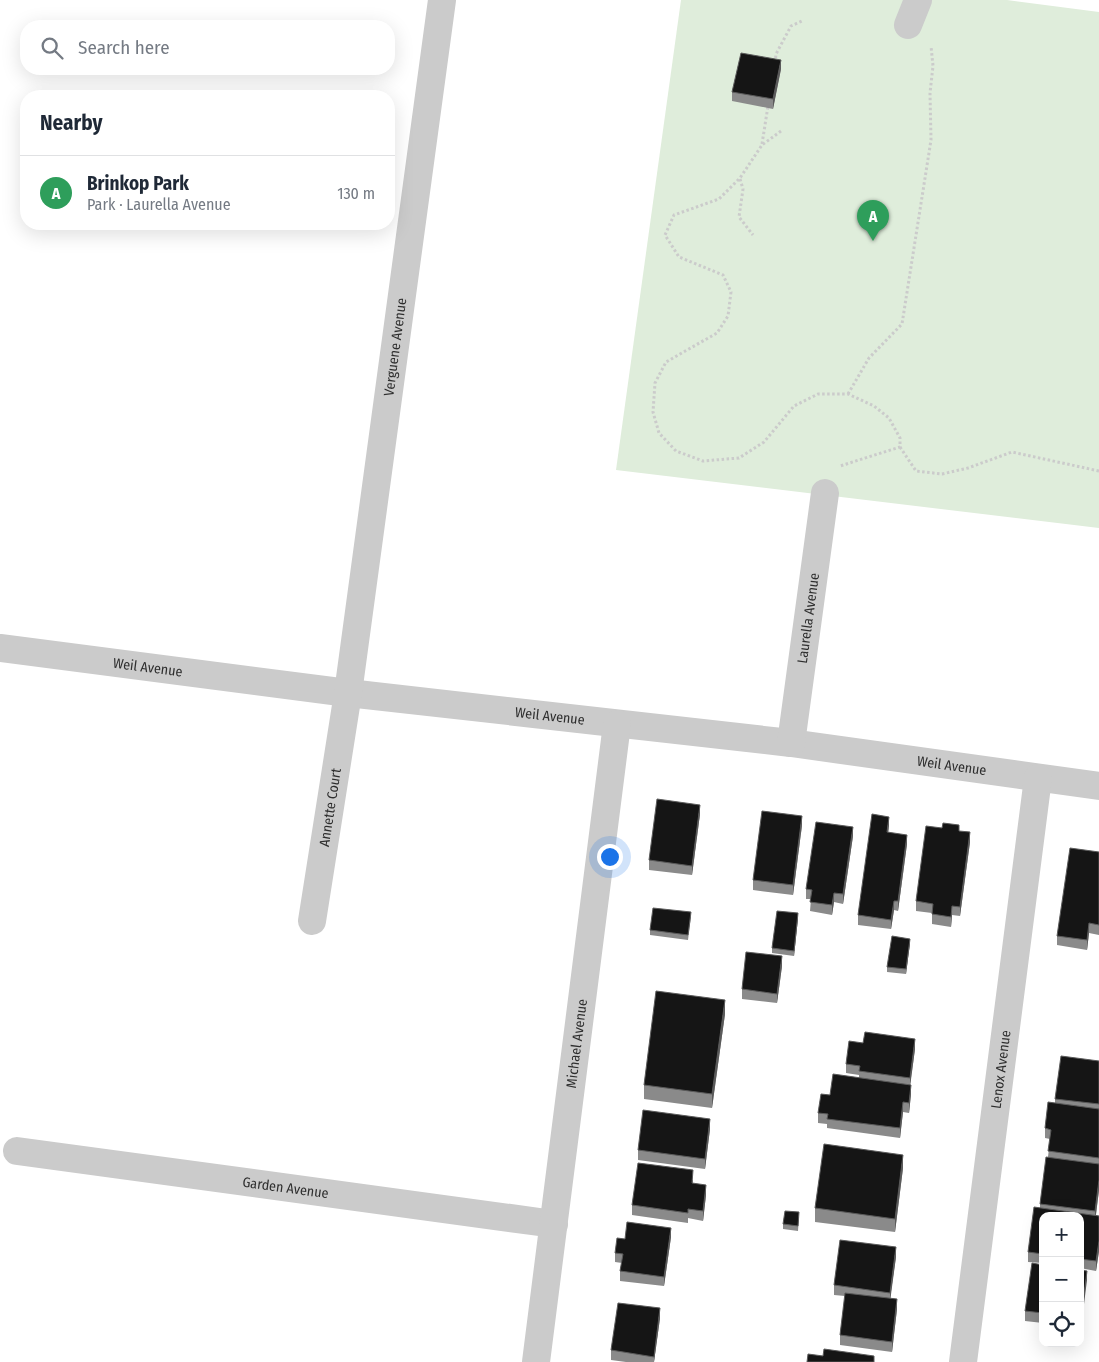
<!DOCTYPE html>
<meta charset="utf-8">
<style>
body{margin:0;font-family:"Fira Sans Condensed",sans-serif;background:#f6f6f7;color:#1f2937}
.controls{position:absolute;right:15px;bottom:15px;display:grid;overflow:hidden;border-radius:10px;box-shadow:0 5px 20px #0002}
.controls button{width:45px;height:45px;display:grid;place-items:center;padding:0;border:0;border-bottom:1px solid #e0e1e3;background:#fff;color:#1f2937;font:25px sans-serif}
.you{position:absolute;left:609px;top:856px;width:18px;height:18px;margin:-12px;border:4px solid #fff;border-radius:50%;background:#1a73e8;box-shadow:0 0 0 8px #1a73e833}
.badge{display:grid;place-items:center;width:32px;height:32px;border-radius:50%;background:#0b8043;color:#fff;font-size:16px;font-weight:700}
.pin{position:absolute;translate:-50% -41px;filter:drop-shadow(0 1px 2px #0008)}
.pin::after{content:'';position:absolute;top:26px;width:18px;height:15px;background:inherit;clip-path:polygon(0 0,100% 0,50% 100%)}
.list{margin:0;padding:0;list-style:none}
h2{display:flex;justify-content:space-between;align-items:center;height:65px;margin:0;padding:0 20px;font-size:21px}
h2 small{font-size:16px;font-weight:400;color:#747a83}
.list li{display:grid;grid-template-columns:32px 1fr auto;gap:15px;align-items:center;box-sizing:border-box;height:75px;padding:0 20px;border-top:1px solid #e0e1e3}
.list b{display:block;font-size:19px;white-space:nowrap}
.list p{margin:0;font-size:16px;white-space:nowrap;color:#747a83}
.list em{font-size:16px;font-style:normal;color:#747a83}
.icon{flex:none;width:28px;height:28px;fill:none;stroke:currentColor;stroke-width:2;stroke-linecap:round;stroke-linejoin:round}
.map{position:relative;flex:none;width:1099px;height:1362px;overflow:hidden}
.search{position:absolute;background:#fff;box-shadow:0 5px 20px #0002;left:20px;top:20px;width:375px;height:55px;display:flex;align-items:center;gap:12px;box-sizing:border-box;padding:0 18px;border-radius:20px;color:#747a83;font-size:19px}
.panel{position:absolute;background:#fff;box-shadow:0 5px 20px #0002;left:20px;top:90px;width:375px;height:140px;border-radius:20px}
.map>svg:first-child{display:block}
.green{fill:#dfeddb}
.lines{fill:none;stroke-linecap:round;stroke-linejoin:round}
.path{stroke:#cbcbcb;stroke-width:3;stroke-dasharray:2.5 2.5;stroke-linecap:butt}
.minor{stroke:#cbcbcb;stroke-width:28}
.wall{fill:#8a8a8a}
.shaded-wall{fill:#5b5b5b}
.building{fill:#151515;stroke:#5b5b5b}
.labels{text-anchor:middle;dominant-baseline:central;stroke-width:5;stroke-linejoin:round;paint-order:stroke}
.street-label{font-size:14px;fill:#2e2e2e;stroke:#fff}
</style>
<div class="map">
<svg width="1099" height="1362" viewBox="0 0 1099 1362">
<rect width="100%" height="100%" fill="#fff"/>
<!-- green -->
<path class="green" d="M681,0H1007L1099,12V528L616,470Z"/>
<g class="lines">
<!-- path -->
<g class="path">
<path d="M775,63L776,54L791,26L802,21"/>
<path d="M781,131L762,145L740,178L719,199L674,215L665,235L679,257L723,275L731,292L728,316L717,333L666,362L655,383L653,412L659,433L676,451L703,461L739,458L764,442L794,406L818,394H848L874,406L889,418L900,438V447L840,466"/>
<path d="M762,144L768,106"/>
<path d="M740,179L743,189L739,217L753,235"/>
<path d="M848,394L869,358L902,324L931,140L930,93L933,66L931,46"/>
<path d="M900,447L916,471L942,474L968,468L1012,452L1099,471"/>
</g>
<!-- minor -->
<g class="minor">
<path d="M908,25L918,0"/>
<path id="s1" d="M0,648L348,693L791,743L1099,786"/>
<path id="s2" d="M791,743L825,493"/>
<path id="s3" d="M312,921L348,693L442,0"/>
<path id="s4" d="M17,1151L554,1224"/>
<path id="s5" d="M536,1362L617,724"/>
<path id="s6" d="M963,1362L1038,778"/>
</g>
</g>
<!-- wall -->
<g class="wall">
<path d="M781,69L773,109L732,101V92Z"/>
<path d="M700,814L692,875L649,870V860Z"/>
<path d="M802,825L793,895L753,890V880Z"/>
<path d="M889,826L888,832L907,844L898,911L894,910L891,929L858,925V915Z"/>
<path d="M959,831L970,842L960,916L952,915L951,927L932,924V913L916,911V901Z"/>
<path d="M853,836L843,904L834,902L832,915L810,911L811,899H806V889Z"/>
<path d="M1099,852V935L1089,933L1087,950L1057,945V936Z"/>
<path d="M691,917L688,940L650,935V930Z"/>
<path d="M798,918L794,956L772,953V948Z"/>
<path d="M910,943L906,974L887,972V967Z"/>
<path d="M782,966L777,1003L742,999V989Z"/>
<path d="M725,1014L712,1108L644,1099V1085Z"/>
<path d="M863,1043L915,1049L910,1085L911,1094L909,1113L903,1112L900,1138L827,1128V1124L818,1123V1113L830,1095L859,1078V1075L846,1073V1064Z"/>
<path d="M1099,1061V1190L1096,1215L1099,1216V1251L1096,1271L1080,1268V1216H1043V1263L1028,1262V1252L1040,1208V1204L1048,1157L1050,1139L1045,1138V1128L1055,1103V1099Z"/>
<path d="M710,1129L705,1169L638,1160V1150Z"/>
<path d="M903,1168L895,1232L815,1222V1208Z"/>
<path d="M693,1180V1183L706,1195L703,1221L688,1218V1223L632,1215V1205Z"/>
<path d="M799,1217L798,1231L783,1229V1224Z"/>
<path d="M671,1237L664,1286L620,1281V1271L622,1263L615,1262V1253L625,1239Z"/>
<path d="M896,1257L890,1298L897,1309L892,1352L840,1345V1335L845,1296L834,1295V1285Z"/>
<path d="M1043,1265V1323L1025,1321V1311Z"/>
<path d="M660,1318L654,1362H626L611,1360V1350Z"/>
</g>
<!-- shaded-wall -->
<g class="shaded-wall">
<path d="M781,60V69L773,109V99Z"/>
<path d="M700,805V814L692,875V866Z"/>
<path d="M802,816V825L793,895V885Z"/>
<path d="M889,817V826L887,842V832Z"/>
<path d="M853,827V836L843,904V894Z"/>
<path d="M970,832V842L960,916V907Z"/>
<path d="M907,835V844L898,911V901Z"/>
<path d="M834,893V902L832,915V905Z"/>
<path d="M894,901V910L891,929V920Z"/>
<path d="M952,906V915L951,927V917Z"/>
<path d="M798,913V918L794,956V951Z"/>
<path d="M1089,923V933L1087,950V940Z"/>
<path d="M910,939V943L906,974V969Z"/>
<path d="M782,956V966L777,1003V994Z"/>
<path d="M725,1000V1014L712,1108V1094Z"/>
<path d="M915,1039V1049L910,1087V1078Z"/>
<path d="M911,1085V1094L909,1113V1103Z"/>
<path d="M903,1102V1112L900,1138V1128Z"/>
<path d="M710,1119V1129L705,1169V1159Z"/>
<path d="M903,1155V1168L895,1232V1219Z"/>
<path d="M1099,1180V1190L1095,1221V1211Z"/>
<path d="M706,1185V1195L703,1221V1211Z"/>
<path d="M671,1228V1237L664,1286V1277Z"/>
<path d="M1099,1241V1251L1096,1271V1261Z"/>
<path d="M896,1247V1257L890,1302V1293Z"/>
<path d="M1087,1271V1280L1081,1328V1318Z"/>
<path d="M897,1299V1309L892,1352V1342Z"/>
<path d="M660,1308V1318L654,1362V1357Z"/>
</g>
<!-- building -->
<g class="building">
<path d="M741,53L781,60L773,99L732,92Z"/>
<path d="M657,799L700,805L692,866L649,860Z"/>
<path d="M762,811L802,816L793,885L753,880Z"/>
<path d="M872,814L889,817L887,832L907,835L898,901H894L891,920L858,915Z"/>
<path d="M816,822L853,827L843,894L834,893L832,905L810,902L812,890L806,889Z"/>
<path d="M943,823L959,825V831L970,832L960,907L952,906L951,917L932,914L933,904L916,901L926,826L942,828Z"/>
<path d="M1070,848L1099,852V925L1089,923L1087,940L1057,936Z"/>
<path d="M653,908L691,912L688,935L650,930Z"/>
<path d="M777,911L798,913L794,951L772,948Z"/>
<path d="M892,936L910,939L906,969L887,967Z"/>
<path d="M746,952L782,956L777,994L742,989Z"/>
<path d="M656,991L725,1000L712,1094L644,1085Z"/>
<path d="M865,1032L915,1039L910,1078L859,1071L860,1066L846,1064L849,1041L863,1043Z"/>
<path d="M1061,1056L1099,1061V1104L1055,1099Z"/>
<path d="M833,1074L911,1085L909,1103L903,1102L900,1128L827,1119L828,1114L818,1113L821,1094L830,1095Z"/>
<path d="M1048,1102L1099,1109V1158L1048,1151L1051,1130L1045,1128Z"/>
<path d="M643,1110L710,1119L705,1159L638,1150Z"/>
<path d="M824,1144L903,1155L895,1219L815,1208Z"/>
<path d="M1046,1157L1099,1164V1180L1095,1211L1040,1204Z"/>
<path d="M638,1163L693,1170L692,1183L706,1185L703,1211L688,1209V1213L632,1205Z"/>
<path d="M1034,1207L1099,1216V1241L1096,1261L1080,1259V1216H1043V1254L1028,1252Z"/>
<path d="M785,1211L799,1212L798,1226L783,1224Z"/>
<path d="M627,1222L671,1228L664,1277L620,1271L623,1254L615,1253L617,1238L625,1239Z"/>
<path d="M840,1240L896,1247L890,1293L834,1285Z"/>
<path d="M1032,1263L1043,1265V1313L1025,1311Z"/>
<path d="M1080,1270L1087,1271L1081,1318H1080Z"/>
<path d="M845,1293L897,1299L892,1342L840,1335Z"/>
<path d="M618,1303L660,1308L654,1357L611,1350Z"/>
<path d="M824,1349L874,1356V1362H807L808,1354L823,1356Z"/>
</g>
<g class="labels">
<!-- street labels -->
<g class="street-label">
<text stroke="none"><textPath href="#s3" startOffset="580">Verguene Avenue</textPath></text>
<text stroke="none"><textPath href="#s2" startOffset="126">Laurella Avenue</textPath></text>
<text stroke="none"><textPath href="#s1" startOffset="149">Weil Avenue</textPath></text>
<text stroke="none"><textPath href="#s1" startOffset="554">Weil Avenue</textPath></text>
<text stroke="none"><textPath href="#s1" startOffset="959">Weil Avenue</textPath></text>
<text stroke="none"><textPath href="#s3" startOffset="115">Annette Court</textPath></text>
<text stroke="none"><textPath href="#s5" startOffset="321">Michael Avenue</textPath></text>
<text stroke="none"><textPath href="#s6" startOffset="295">Lenox Avenue</textPath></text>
<text stroke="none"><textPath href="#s4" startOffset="271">Garden Avenue</textPath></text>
</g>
</g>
</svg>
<div class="controls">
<button>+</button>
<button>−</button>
<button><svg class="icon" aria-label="locate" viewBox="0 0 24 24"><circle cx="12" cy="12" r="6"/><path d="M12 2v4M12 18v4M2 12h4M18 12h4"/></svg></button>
</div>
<div class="you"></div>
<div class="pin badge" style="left:873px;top:241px;background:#2e9e5b">A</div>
<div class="search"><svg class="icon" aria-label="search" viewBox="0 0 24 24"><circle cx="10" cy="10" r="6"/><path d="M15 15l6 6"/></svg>Search here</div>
<section class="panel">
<h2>Nearby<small></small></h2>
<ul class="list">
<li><span class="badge" style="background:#2e9e5b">A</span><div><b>Brinkop Park</b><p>Park · Laurella Avenue</p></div><em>130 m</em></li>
</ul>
</section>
</div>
